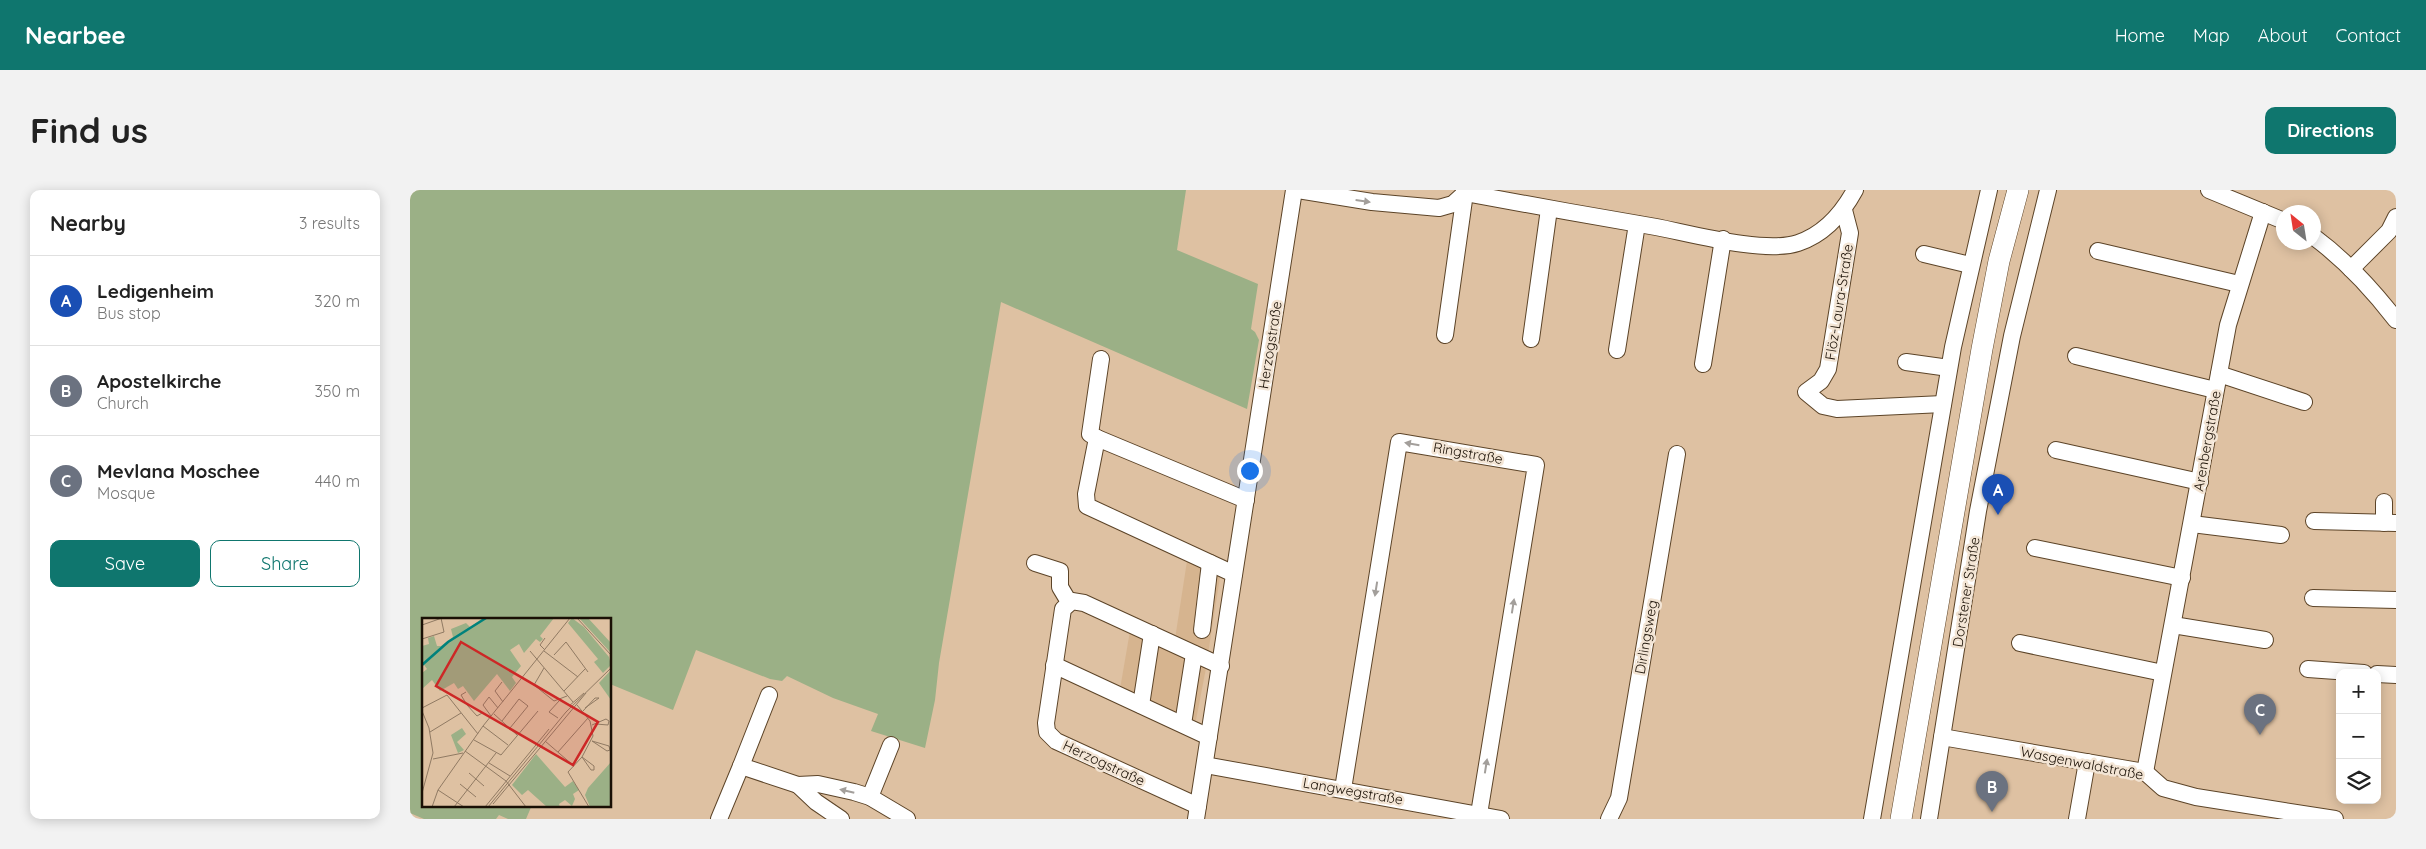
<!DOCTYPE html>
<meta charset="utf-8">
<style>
body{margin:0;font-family:Quicksand,sans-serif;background:#f2f2f2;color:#222}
.controls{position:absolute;right:15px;bottom:15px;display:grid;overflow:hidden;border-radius:10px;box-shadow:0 2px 12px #0003}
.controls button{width:45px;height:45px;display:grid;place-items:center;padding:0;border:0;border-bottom:1px solid #e0e0e0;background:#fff;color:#222;font:25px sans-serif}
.compass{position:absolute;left:1866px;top:15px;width:45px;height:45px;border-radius:50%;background:#fff;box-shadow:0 2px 12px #0003;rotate:330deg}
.you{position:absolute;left:839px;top:280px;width:18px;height:18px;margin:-12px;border:4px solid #fff;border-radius:50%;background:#1a73e8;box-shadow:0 0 0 8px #1a73e833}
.badge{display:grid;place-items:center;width:32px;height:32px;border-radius:50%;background:#0f766e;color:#fff;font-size:16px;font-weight:700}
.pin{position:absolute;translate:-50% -41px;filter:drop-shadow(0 1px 2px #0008)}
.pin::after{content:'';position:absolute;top:26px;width:18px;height:15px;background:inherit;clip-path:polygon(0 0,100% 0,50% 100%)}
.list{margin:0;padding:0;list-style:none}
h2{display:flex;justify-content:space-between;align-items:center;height:65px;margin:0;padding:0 20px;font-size:21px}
h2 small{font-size:16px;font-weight:400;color:#767676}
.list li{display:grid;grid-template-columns:32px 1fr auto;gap:15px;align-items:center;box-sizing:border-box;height:90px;padding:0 20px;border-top:1px solid #e0e0e0}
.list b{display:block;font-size:19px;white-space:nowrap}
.list p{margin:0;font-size:16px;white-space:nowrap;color:#767676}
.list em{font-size:16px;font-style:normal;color:#767676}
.actions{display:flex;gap:10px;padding:15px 20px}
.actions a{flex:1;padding:11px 0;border:1px solid #0f766e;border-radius:10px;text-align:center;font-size:18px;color:#0f766e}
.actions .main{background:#0f766e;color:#fff}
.icon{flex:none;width:28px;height:28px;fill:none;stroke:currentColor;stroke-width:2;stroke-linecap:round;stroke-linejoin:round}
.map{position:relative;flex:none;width:1986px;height:629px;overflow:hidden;border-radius:10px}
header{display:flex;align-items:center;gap:30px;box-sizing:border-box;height:70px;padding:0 25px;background:#0f766e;color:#fff}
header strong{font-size:24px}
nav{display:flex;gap:28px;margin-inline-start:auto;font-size:18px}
.intro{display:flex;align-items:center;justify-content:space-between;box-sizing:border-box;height:120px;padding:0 30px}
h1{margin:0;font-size:35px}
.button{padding:12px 22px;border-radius:10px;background:#0f766e;color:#fff;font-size:18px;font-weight:700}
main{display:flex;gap:30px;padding:0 30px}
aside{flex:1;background:#fff;border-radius:10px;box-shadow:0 2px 12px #0003}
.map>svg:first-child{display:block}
.built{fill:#d6b48f}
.green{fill:#9bb086}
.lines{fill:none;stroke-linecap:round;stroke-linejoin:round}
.minor-casing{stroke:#5c4428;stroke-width:18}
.major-casing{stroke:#5c4428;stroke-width:22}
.minor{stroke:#fff;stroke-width:16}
.major{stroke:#fff;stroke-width:21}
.oneway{fill:#a39f9b}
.labels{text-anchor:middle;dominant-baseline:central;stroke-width:5;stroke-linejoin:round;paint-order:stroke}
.street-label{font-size:14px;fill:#1a1005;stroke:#f3e5d5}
.inset-river{fill:none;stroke:#00827c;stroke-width:2.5}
.inset-road{fill:none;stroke:#907a63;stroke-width:1}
.view{fill:#cd2726;fill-opacity:0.15;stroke:#cd2726;stroke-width:2.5}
.inset-edge{fill:none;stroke:#1a1005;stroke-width:2.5}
</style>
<header>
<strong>Nearbee</strong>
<nav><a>Home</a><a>Map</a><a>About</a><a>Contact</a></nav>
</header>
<div class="intro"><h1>Find us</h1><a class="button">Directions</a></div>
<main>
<aside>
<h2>Nearby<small>3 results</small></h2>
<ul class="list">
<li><span class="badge" style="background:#1a4fb4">A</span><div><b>Ledigenheim</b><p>Bus stop</p></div><em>320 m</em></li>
<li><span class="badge" style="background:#6b7280">B</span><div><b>Apostelkirche</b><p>Church</p></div><em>350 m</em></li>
<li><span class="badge" style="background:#6b7280">C</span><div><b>Mevlana Moschee</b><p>Mosque</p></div><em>440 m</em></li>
</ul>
<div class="actions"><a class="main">Save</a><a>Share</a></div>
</aside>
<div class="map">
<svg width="1986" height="629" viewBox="0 0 1986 629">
<rect width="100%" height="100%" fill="#dec1a2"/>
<!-- built -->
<g class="built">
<path d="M777,371L810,387L798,464L765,449Z"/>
<path d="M720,441L796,478L786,530L781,531L710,499Z"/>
</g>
<!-- green -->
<path class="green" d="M0,0H776L767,60L848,94L841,139L845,142L849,150L837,219L591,112L529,473L525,510L515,558L461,541L468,524L423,508L377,486L372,491L360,489L286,460L263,520L200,494V429H14V615H122L116,629H98L89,625L86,629H14L0,623Z"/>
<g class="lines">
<!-- minor casing -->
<g class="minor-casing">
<g id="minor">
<path d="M888,0L962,12L1029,18L1043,14L1055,3"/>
<path d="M1054,0L1055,3C1119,15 1182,26 1246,37C1282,44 1355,64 1388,53C1415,44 1432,24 1445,0"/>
<path d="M1799,0L1874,31"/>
<path d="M1434,20L1440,43L1418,179L1411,191L1396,202L1413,216L1427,219L1533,214"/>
<path d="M1904,47C1935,70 1962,99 1986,130"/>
<path d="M1688,61L1829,94"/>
<path d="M1514,64L1560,75"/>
<path d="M1941,79L1979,41L1986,27"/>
<path d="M1035,145L1055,3"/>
<path d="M1121,149L1139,19"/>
<path d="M1207,160L1227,34"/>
<path d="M1666,166L1805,200"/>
<path d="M691,169L680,244L687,248L676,304L677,316L824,384"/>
<path d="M1496,172L1539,178"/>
<path d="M1293,174L1313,49"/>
<path d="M1809,184L1894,212"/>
<path d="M687,248L836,310"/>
<path d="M1646,260L1790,292"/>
<path d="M1904,331L1986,333"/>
<path d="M1974,333V312"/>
<path d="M1782,334L1871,345"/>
<path d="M1625,358L1772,388"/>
<path d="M625,373L650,381V397L659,412"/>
<path d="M1903,408L1986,410"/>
<path d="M1763,435L1855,450"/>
<path d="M792,440L800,373"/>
<path d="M1610,453L1753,483"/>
<path d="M644,475L799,547"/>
<path d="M1898,479L1954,483"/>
<path d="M1967,484L1986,485"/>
<path d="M359,505L331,576L388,595L408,594L444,602L460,607L497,629"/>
<path d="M731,515L742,444"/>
<path d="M773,534L784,464"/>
<path d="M1532,547L1735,582L1753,598L1786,607L1925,629"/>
<path d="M795,575L1091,629"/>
<path d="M1735,582L1818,135L1853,22"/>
<path d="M388,595L406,612L431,629"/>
<path d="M933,599L989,252L1126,275L1069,624"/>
<path d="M460,607L481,555"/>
<path d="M788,616L646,551L637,542L636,533L653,419L662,411L674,413L811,476"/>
<path d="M309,629L331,576"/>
<path d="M786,629L884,0"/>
<path d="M1199,629L1209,608L1267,264"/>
<path d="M1462,629L1543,157L1579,0"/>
<path d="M1519,629L1568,321L1602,146L1638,0"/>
<path d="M1667,629L1677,572"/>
</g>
</g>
<!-- major casing -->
<g class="major-casing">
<path id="major" d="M1491,629L1572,159L1589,71L1608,0"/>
</g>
<!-- minor -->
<use href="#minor" class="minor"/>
<!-- major -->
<use href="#major" class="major"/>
</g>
<!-- one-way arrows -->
<defs><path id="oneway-solid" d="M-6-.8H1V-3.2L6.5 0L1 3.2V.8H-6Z" transform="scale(1.25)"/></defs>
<g class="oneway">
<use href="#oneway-solid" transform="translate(953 11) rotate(8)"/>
<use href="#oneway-solid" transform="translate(1002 254) rotate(-170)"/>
<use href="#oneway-solid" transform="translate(966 399) rotate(99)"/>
<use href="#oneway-solid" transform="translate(1103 416) rotate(-81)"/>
<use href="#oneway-solid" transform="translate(1076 576) rotate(-81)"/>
<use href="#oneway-solid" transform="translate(437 601) rotate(-167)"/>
</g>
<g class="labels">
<!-- street labels -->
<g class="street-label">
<text transform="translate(1429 112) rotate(-81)">Flöz-Laura-Straße</text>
<text transform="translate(860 155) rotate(-81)">Herzogstraße</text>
<text transform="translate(1797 251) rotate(-80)">Arenbergstraße</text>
<text transform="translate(1058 263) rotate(10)">Ringstraße</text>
<text transform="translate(1556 402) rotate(-81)">Dorstener Straße</text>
<text transform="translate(1236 447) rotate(-80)">Dirlingsweg</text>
<text transform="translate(694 573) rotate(25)">Herzogstraße</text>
<text transform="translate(1672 573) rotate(11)">Wasgenwaldstraße</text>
<text transform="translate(943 601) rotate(10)">Langwegstraße</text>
</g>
</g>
<!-- overview -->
<g transform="translate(12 428)">
<rect width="189" height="189" fill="#dec1a2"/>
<path d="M61,0H132L118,18L121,21L118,24L114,21L102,35L97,26L88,32L99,48L90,59L94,65L88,73L75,56L52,83L41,68L36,71L32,65L18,73L10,62L0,71V55L5,51L0,44V28L7,26L6,20L12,18L15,28H19L31,19L29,11L44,5L48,9ZM150,0L162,9L187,39L189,47L181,55L172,44L176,41L146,5ZM157,0H166L189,25V35ZM189,52V82L177,65ZM40,110L44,116L35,124L42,132L36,135L29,117ZM114,136L143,169L151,163L157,172L151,176L153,181L150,188L143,182L137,186L138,189H125L106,172L100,177L90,167ZM189,144V189H168L163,177L166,170Z" fill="#9bb086"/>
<path class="inset-river" d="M0,47L26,24L64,0"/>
<path class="inset-road" d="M155,0L189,37M0,7L20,0M0,21L22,14L19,0M123,32L118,27L123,20M108,33L151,84M122,33L156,59M132,37L144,24L166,54M122,50L112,67L132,83L145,78M80,64L73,73L81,84M142,73L163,51M44,74L39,77L45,87L55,98L60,95M155,87L168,103L171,118L160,139L146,154L167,189M147,88L162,75M0,90L25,77L56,116M0,93L7,110L11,135L0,175M161,93L173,80H177L163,90M72,96L95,117M69,98L61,87L67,79L76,90M136,100L127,94L137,83M80,103L97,81L106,88L88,110M170,107L184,101L187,103L186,107L174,106M61,108L86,127M8,114L39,95M52,122L79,137L116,93M123,123L152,148M170,123L187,128L188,132L185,133ZM43,133L84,163L104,189M136,134L166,100M160,139L172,148V152H169ZM11,141L41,135M67,145L88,158M47,155L62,168M38,166L54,179M16,172L42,189M71,186L164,75M10,189L16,172L61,108L148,0M32,189L74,135M63,189L127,111M66,189L144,94L189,50"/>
<path class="view" d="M39,24L176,104L151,147L14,68Z"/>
<rect width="189" height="189" class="inset-edge"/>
</g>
</svg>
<div class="controls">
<button>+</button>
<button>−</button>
<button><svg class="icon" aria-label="layers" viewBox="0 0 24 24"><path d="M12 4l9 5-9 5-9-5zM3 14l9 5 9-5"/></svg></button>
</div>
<svg class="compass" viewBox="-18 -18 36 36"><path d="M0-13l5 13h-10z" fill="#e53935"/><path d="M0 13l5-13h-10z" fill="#767676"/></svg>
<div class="you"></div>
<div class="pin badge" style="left:1588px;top:325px;background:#1a4fb4">A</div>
<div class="pin badge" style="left:1582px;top:622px;background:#6b7280">B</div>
<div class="pin badge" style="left:1850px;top:545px;background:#6b7280">C</div>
</div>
</main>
